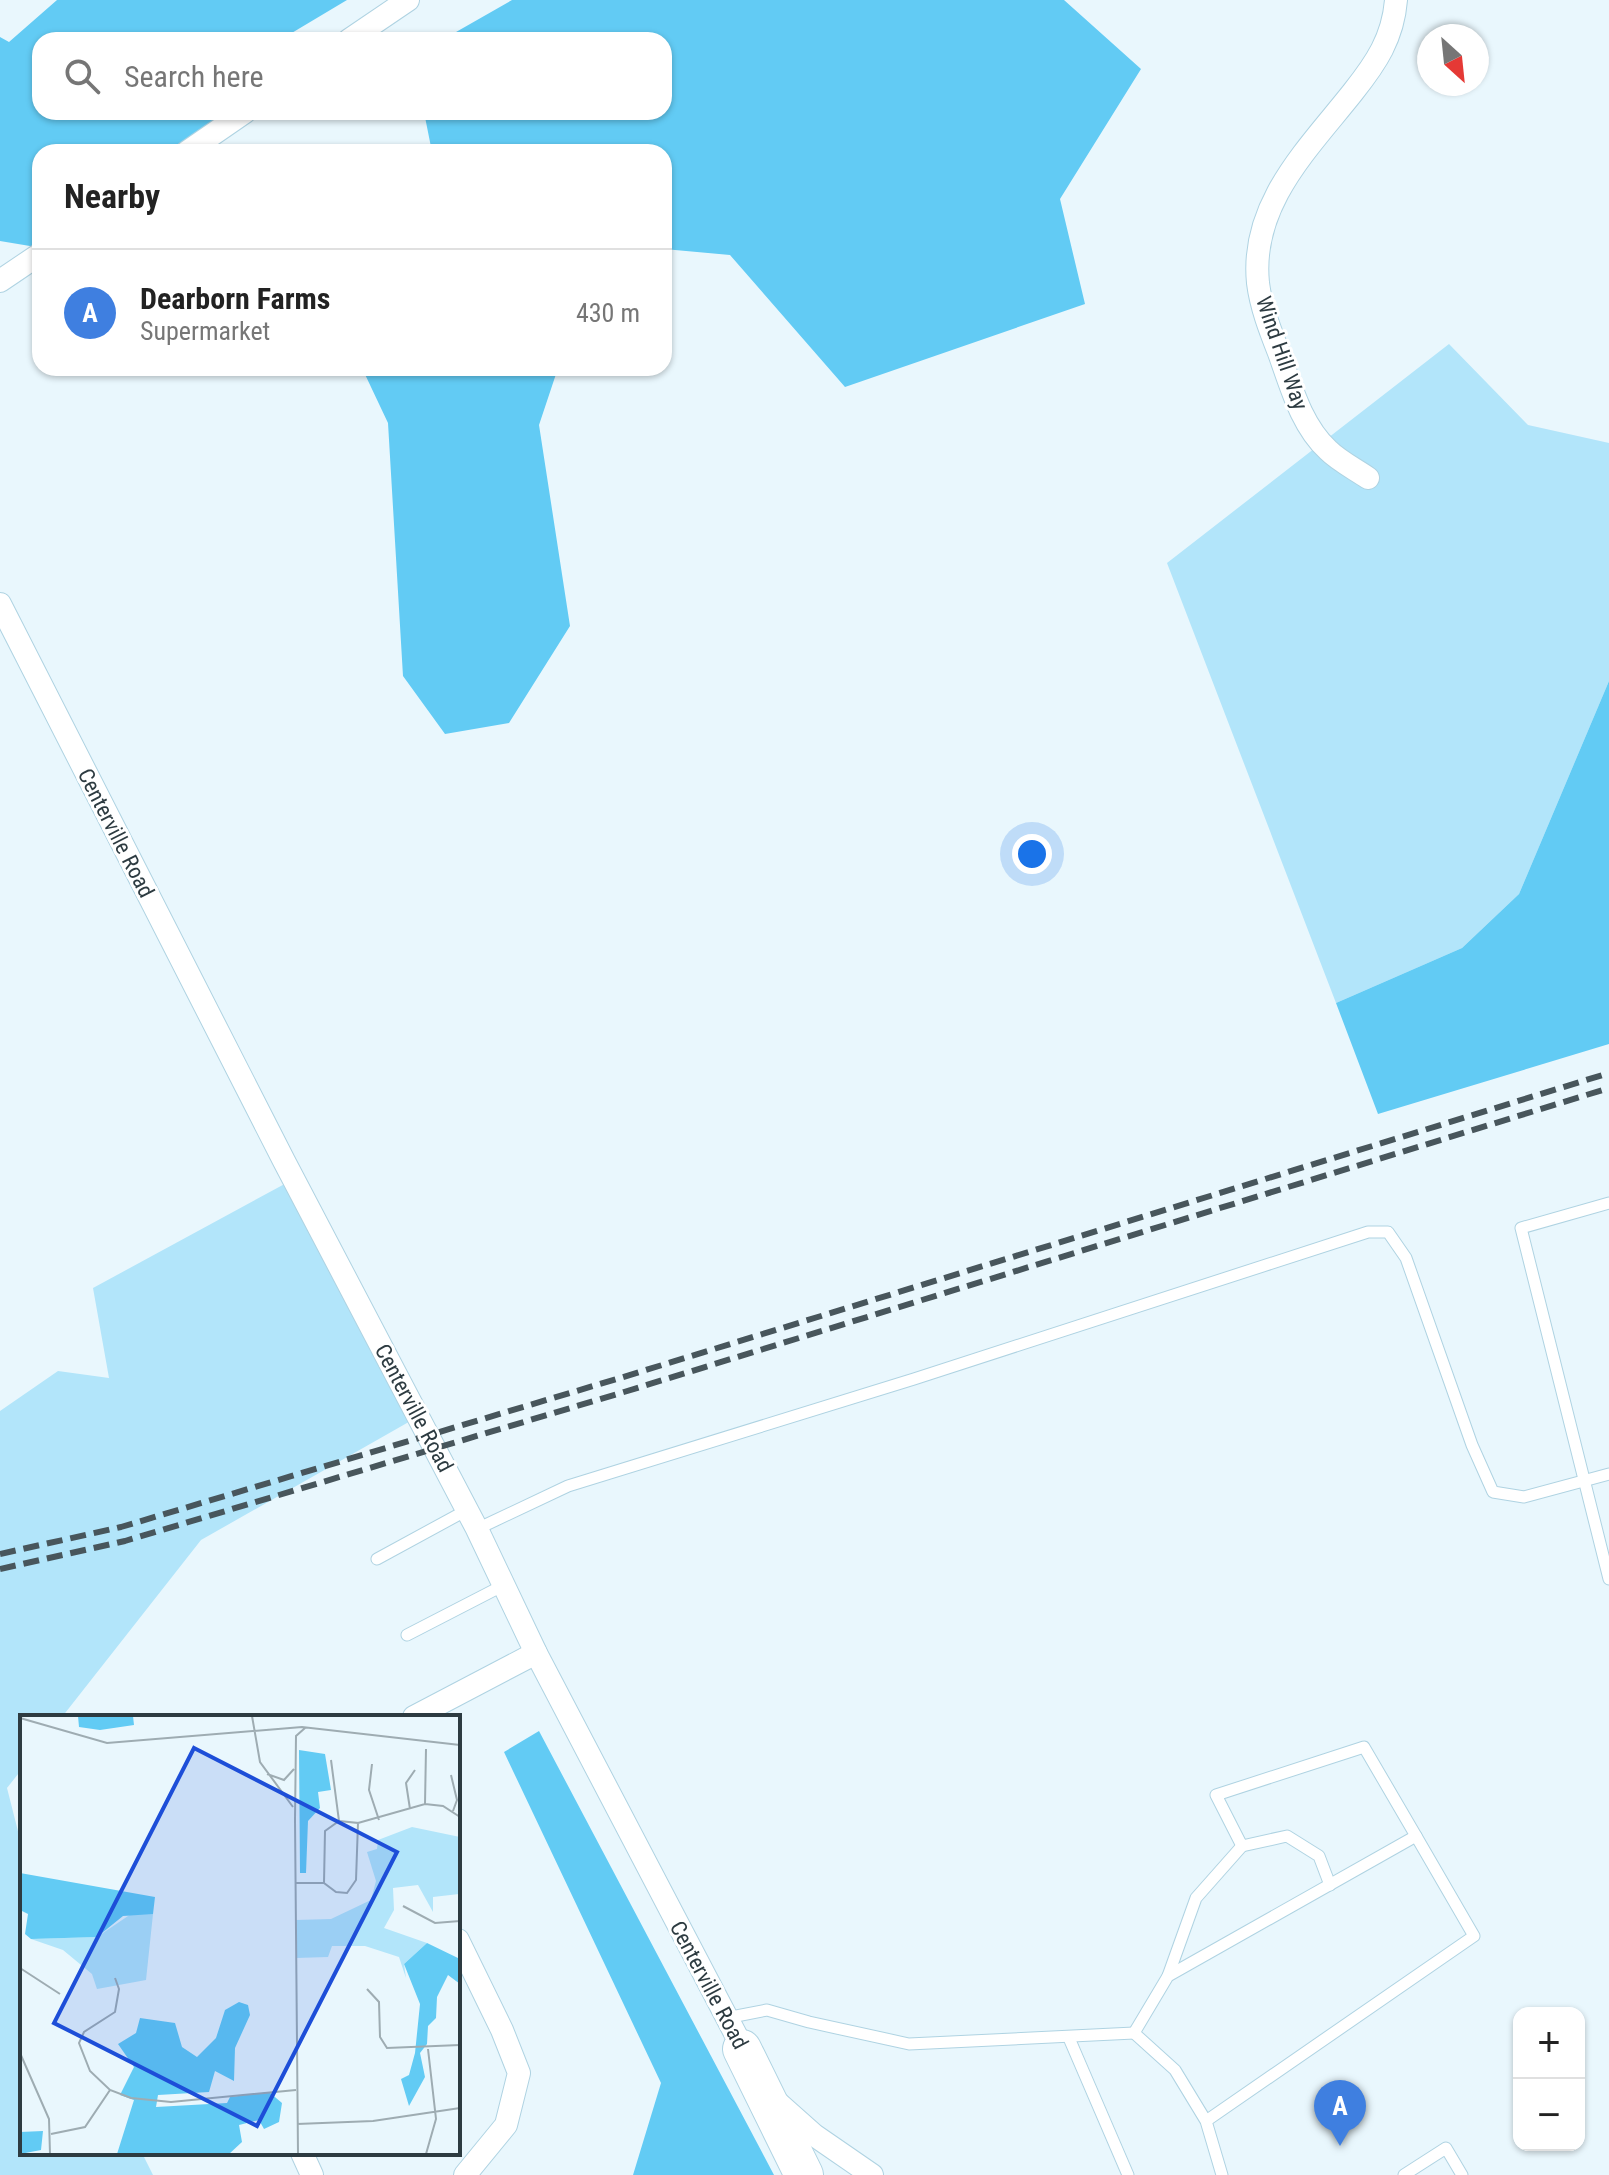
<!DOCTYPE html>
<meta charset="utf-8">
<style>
body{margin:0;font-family:"Roboto Condensed",sans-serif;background:#f2f2f2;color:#222}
.controls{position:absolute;right:24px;bottom:24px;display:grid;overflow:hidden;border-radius:16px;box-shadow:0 2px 6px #0004}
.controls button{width:72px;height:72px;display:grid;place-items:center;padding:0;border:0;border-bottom:2px solid #e0e0e0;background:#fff;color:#222;font:40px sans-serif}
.compass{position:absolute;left:1417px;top:24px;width:72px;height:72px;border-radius:50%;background:#fff;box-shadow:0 2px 6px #0004;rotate:153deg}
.you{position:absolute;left:1032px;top:854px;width:28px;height:28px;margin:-20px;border:6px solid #fff;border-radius:50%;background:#1a73e8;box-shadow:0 0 0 12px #1a73e833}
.badge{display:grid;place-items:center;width:52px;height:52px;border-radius:50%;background:#28657c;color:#fff;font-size:26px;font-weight:700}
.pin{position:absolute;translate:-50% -66px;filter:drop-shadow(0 2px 4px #0008)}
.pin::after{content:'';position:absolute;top:42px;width:28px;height:24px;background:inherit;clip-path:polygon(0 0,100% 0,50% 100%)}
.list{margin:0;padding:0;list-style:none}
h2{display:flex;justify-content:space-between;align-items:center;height:104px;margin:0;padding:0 32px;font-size:34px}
h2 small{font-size:26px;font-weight:400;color:#767676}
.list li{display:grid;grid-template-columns:52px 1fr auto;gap:24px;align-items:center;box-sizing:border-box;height:128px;padding:0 32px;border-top:2px solid #e0e0e0}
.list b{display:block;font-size:30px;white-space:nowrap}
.list p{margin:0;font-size:26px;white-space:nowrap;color:#767676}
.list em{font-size:26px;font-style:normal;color:#767676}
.icon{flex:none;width:44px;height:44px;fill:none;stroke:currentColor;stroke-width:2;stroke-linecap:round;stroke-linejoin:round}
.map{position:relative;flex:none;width:1609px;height:2175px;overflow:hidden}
.search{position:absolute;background:#fff;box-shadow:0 2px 6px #0004;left:32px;top:32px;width:640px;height:88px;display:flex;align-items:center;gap:20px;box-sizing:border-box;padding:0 28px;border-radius:24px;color:#767676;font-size:30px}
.panel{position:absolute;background:#fff;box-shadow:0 2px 6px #0004;left:32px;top:144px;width:640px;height:232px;border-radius:24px}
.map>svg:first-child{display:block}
.green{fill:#b2e5fa}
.forest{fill:#62cbf4}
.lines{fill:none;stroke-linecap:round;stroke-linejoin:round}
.lane-casing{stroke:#afd3e2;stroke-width:13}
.street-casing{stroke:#afd3e2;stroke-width:24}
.highway-casing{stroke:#afd3e2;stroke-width:40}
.lane{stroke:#fff;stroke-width:11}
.street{stroke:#fff;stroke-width:22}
.highway{stroke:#fff;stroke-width:38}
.rail{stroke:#48565c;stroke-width:6;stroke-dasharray:16 8;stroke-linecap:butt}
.labels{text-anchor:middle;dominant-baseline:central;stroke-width:6;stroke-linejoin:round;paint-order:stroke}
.street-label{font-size:22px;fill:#2d3b41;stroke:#fff}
.inset-road{fill:none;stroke:#9eacb2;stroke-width:2}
.view{fill:#1d4ed8;fill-opacity:0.15;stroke:#1d4ed8;stroke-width:4}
.inset-edge{fill:none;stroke:#2d3b41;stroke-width:4}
</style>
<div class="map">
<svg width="1609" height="2175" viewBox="0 0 1609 2175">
<rect width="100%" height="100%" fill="#e9f7fd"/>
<!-- green -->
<g class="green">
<path d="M1449,344L1528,425L1609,443V681L1519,894L1462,948L1336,1003L1167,563Z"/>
<path d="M292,1180L414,1419L201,1540L62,1717H22V1769L7,1788L22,1847V2153H142L153,2175H0V1411L58,1371L109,1378L93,1288Z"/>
</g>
<!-- forest -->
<g class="forest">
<path d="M57,0H347L280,40H40V112H239L179,152H40V245L36,247L0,241V37L9,42Z"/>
<path d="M512,0H1064L1141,69L1060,199L1085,304L845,387L730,255L664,249V152H432L424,112H664V40H442Z"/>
<path d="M362,368H558L539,425L570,626L509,723L445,734L403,676L388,423Z"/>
<path d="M1609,681V1044L1378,1114L1336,1003L1462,948L1519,894Z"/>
<path d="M539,1731L774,2175H633L661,2083L504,1752Z"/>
</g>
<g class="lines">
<!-- lane casing -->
<g class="lane-casing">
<g id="lane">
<path d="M1609,1203L1521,1228L1609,1579"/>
<path d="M477,1529L568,1486L914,1379L1368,1232H1388L1406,1258L1472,1445L1493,1492L1524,1497L1609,1474"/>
<path d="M377,1559L467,1510"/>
<path d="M407,1635L504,1585"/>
<path d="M1330,1885L1319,1856L1287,1836L1242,1846L1216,1795L1364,1747L1416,1836"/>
<path d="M1168,1976L1196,1898L1242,1846"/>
<path d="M726,2018L767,2010L809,2022L909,2044L1134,2033"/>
<path d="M1069,2038L1128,2175"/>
<path d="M1206,2121L1474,1936L1416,1836L1168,1976L1134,2033L1175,2070L1206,2121L1222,2175"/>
<path d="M1404,2175L1446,2148L1462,2175"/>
</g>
</g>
<!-- street casing -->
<g class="street-casing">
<g id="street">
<path d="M349,40L408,0"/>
<path d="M187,152L245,112"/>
<path d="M0,281L40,254"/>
<path d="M1368,478C1355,469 1339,461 1328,450C1301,425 1291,386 1279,353C1270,330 1261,307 1258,283C1250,204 1308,149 1353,92C1376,63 1393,38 1396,0"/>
<path d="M0,604L284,1161L477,1529L536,1653L748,2058"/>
<path d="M414,1717L536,1653"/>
<path d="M458,1940L502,2030L519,2073L506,2125L465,2175"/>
<path d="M778,2103L814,2135L872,2175"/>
<path d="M302,2153L312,2175"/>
</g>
</g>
<!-- highway casing -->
<g class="highway-casing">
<path id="highway" d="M742,2049L804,2175"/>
</g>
<!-- lane -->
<use href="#lane" class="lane"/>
<!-- street -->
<use href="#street" class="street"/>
<!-- highway -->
<use href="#highway" class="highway"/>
<!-- rail -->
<g class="rail">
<path d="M0,1554L121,1527L620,1378L1609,1073"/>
<path d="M0,1569L125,1541L624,1392L1609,1088"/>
</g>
</g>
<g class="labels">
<!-- street labels -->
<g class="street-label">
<text transform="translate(1282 353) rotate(71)">Wind Hill Way</text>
<text transform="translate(116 833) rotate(63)">Centerville Road</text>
<text transform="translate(414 1408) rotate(62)">Centerville Road</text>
<text transform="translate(709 1985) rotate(62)">Centerville Road</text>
</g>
</g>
<!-- overview -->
<g transform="translate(20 1715)">
<rect width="440" height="440" fill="#e9f7fd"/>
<path d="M392,112L440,122V154L439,179L413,182V197L398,170L373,173L374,195L364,213L407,228L384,249L386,263L379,242L345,231H312L308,242L276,243V205L311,204L351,185L356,166L347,137L357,134L358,125ZM114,197L133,199L126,265L77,274L72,259L43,235L11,224L77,222Z" fill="#b2e5fa"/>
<path d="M58,1H113L114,10L80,15L59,12ZM279,35L305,39L311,75L298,77L300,93L288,106L286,158H280ZM0,158L135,182L133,199L103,201L77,222L11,224L5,219L8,199L0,195ZM407,228L440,244V269L428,260L417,282L416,303L408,311L407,329L400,338L405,362L389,391L381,364L389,360L395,338L400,289L384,249ZM219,287L228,290L230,300L215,333L214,366L195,356L189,377L138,380L136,392L207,388L210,382L249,377L262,388L259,407L244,414L239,405L219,410L222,427L209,439H97L114,385L100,380L114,352L98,329L116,318L120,303L155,308L162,332L177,342L196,323L205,295ZM23,416L21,435L0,439V417Z" fill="#62cbf4"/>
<path class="inset-road" d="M232,1L240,47L273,92M0,3L87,28L282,12L440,30M311,45L319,106M352,49L349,75L359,105M247,59L264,65L274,54M431,60L437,85L433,96M405,89L406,34M390,94L386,68L395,55M275,105L278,439M275,105L276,21L285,13M319,106L338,108L336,165L327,178L316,177L304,168L305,116ZM338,108L405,89L423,91L440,102M276,168H304M383,191L415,208L440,206M0,253L40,279M95,263L99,274L95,297L64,317L59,328L70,356L90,375L111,383L151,387L276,375M347,274L359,287L360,322L367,333L440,330M0,338L29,404L30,439M277,409L353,406L440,393M31,419L65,412L90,375M406,439L416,404L408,334"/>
<path class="view" d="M174,33L377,137L237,411L34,308Z"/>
<rect width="440" height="440" class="inset-edge"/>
</g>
</svg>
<div class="controls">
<button>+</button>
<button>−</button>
</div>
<svg class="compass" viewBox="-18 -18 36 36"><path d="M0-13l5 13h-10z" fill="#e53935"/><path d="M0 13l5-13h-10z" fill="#767676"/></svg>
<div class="you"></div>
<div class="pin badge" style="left:1340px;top:2146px;background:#3f7fe0">A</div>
<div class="search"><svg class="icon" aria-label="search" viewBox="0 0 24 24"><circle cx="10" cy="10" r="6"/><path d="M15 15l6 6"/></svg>Search here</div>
<section class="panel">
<h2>Nearby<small></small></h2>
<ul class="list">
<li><span class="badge" style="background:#3f7fe0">A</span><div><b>Dearborn Farms</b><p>Supermarket</p></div><em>430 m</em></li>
</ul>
</section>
</div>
